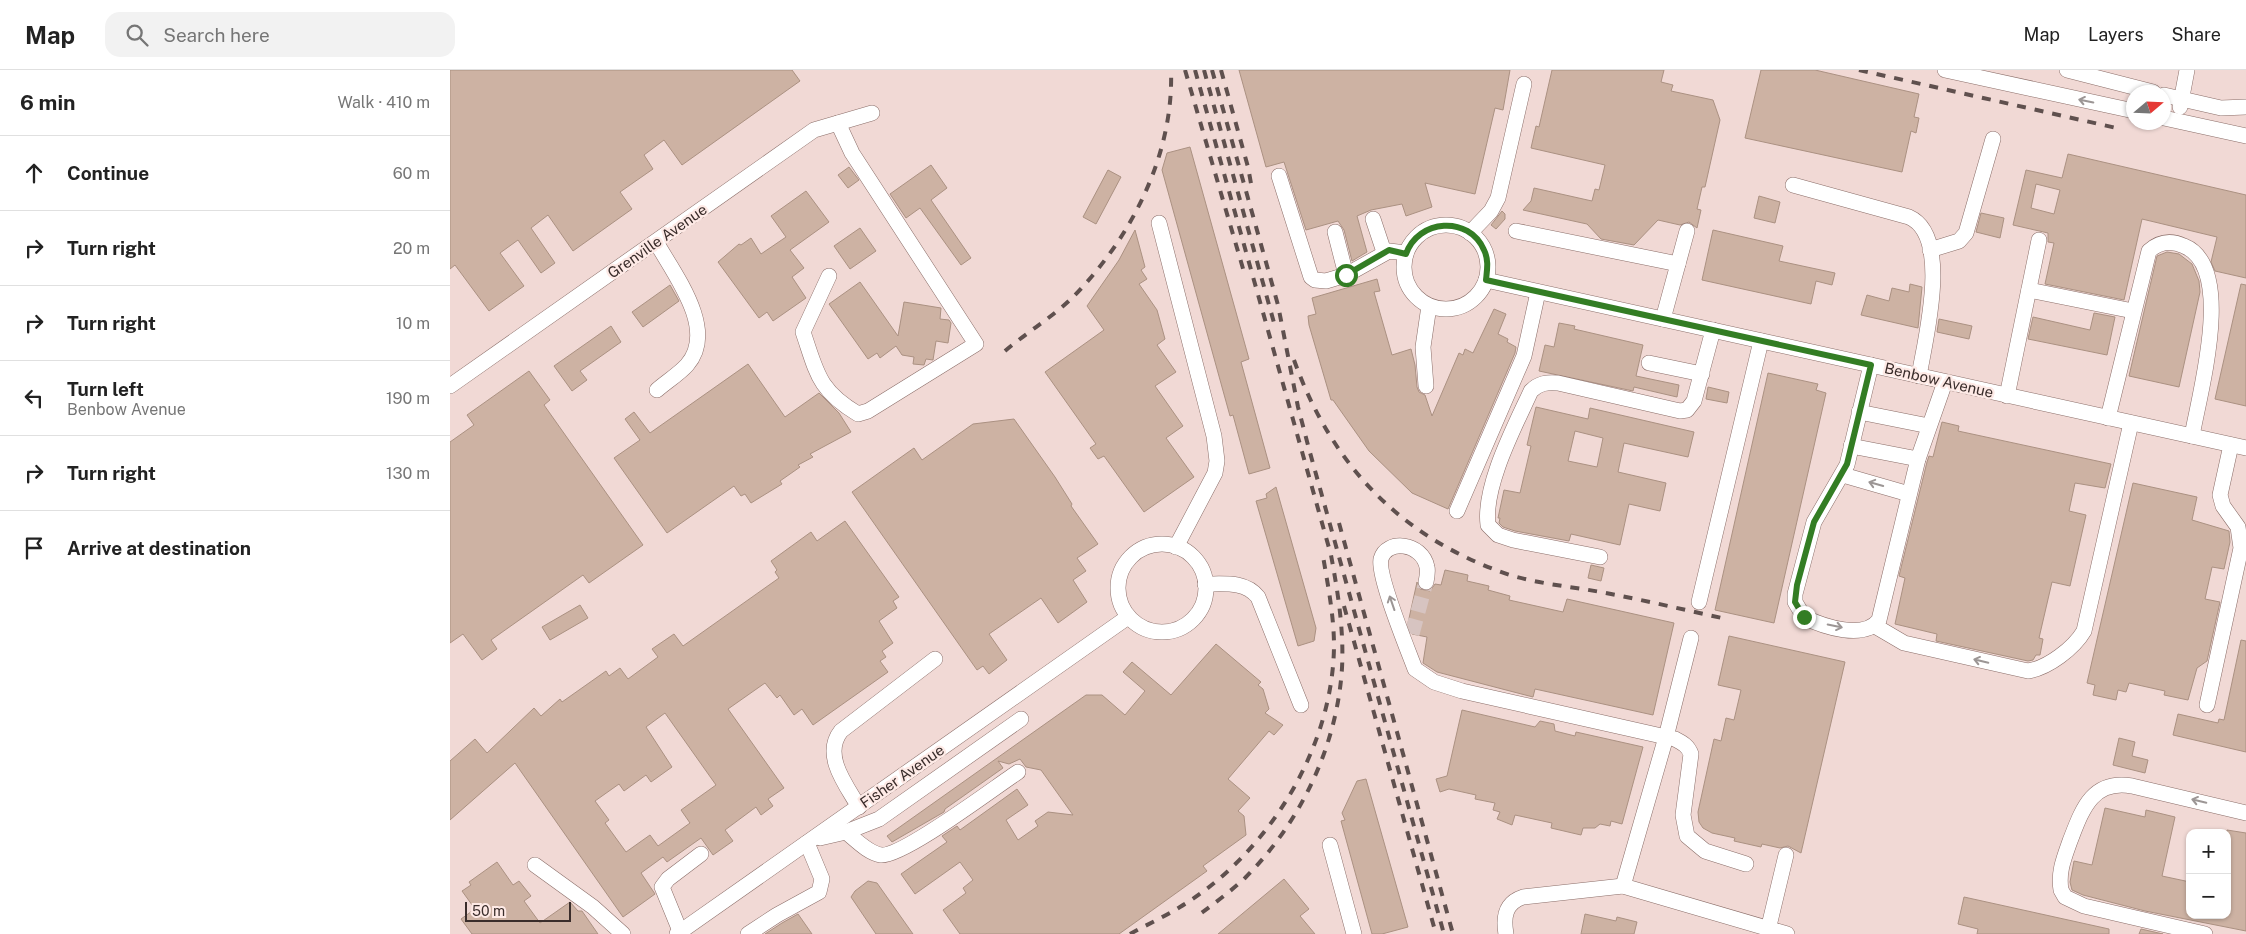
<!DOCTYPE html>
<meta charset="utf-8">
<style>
body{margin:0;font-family:"Public Sans",sans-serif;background:#f2f2f2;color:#222}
.controls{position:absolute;right:15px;bottom:15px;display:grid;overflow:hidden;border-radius:10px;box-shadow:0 1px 4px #0004}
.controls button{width:45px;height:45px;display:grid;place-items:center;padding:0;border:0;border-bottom:1px solid #e0e0e0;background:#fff;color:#222;font:25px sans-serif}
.compass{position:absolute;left:1676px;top:15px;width:45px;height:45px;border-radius:50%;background:#fff;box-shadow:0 1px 4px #0004;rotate:71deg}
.scale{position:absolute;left:15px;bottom:12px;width:106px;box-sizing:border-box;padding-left:5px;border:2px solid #3a2d2b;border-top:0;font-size:14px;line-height:18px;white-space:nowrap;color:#3a2d2b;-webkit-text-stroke:4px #feeae6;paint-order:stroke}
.stop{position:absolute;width:15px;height:15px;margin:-11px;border:4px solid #337d24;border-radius:50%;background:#fff}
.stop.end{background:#337d24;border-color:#fff;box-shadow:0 1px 5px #0008}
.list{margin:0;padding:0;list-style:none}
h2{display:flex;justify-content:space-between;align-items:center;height:65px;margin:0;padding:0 20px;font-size:21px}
h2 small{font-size:16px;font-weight:400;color:#767676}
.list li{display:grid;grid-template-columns:32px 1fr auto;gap:15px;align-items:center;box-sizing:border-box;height:75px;padding:0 20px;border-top:1px solid #e0e0e0}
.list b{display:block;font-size:19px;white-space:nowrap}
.list p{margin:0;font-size:16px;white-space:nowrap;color:#767676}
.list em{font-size:16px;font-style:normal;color:#767676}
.icon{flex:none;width:28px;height:28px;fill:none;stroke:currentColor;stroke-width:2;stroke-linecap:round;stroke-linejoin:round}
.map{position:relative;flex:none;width:1796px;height:864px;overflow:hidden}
header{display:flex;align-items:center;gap:30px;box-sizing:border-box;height:70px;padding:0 25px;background:#fff;border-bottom:1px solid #e0e0e0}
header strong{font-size:24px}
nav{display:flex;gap:28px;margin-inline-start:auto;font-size:18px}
.search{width:350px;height:45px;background:#f2f2f2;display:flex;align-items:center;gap:12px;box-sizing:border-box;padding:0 18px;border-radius:15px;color:#767676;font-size:19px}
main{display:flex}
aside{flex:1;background:#fff}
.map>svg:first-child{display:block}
.built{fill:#f1d9d5;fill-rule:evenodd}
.building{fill:#cdb2a3;stroke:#ab9182;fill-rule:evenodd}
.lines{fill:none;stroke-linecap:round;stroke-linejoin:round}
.minor-tunnel{stroke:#d7c4c1;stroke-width:15;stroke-dasharray:15 8;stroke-linecap:butt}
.minor-casing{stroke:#8b6e69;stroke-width:16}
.minor{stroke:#fff;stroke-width:15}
.rail{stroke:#5f504e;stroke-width:4;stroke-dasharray:9 9;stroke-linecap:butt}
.oneway{stroke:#9c9695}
.route{stroke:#337d24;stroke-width:6}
.labels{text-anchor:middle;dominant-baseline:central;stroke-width:4.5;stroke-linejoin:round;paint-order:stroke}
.street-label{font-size:15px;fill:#3a2d2b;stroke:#feeae6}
</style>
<header>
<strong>Map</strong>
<div class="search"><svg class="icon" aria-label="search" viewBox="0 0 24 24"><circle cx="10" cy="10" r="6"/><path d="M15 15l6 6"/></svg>Search here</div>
<nav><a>Map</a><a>Layers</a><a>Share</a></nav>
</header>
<main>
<aside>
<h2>6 min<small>Walk · 410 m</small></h2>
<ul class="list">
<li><svg class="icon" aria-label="ahead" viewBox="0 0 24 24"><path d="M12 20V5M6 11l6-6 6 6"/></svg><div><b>Continue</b></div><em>60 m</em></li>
<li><svg class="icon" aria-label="right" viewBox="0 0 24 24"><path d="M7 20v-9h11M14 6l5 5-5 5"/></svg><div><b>Turn right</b></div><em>20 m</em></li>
<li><svg class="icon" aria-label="right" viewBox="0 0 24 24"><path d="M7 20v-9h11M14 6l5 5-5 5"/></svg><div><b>Turn right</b></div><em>10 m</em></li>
<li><svg class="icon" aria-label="left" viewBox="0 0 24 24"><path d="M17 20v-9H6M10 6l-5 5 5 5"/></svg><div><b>Turn left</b><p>Benbow Avenue</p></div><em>190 m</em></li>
<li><svg class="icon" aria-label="right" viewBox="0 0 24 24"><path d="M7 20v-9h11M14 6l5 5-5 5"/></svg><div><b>Turn right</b></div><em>130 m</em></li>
<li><svg class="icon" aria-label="arrive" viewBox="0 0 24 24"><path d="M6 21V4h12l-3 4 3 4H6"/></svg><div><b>Arrive at destination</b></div></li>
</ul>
</aside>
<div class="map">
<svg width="1796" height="864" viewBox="0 0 1796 864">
<rect width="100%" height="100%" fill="#feeae6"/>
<!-- built -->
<path class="built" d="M0,0H1796V864H0ZM1684,22H1714V52H1684ZM1740,763H1777V845H1740Z"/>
<!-- building -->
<g class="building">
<path d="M0,0H342L350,11L232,95L214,70L194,85L203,99L170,122L182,139L123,181L98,145L81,158L105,193L91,203L68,170L50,183L74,216L39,241L5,195L0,199Z"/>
<path d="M789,0H1060L1053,40L1045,38L1025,124L975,113L982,137L956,146L952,134L921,140L907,146L917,182L902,191L894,160L888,151L856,160L834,92L816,97Z"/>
<path d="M1102,0H1214L1211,12L1223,15L1221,21L1263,30L1270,50L1255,117H1252L1247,139L1251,140L1247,158L1239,152L1230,155L1208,150L1184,175L1151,169L1137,154L1073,140L1081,131L1084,118L1142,131L1145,119L1149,120L1155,95L1081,78L1086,56L1089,57Z"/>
<path d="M1311,0H1365L1469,24L1464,47L1469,48L1466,63L1461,61L1452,102L1295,68Z"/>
<path d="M740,77L799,289L791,292L820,398L799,404L783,345L780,346L712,100L717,83Z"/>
<path d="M1618,84L1796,125V208L1765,201L1761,192L1767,167L1692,149L1674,230L1595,214L1604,173L1598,172V163L1563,155L1576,100L1612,108ZM1586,114L1610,120L1604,144L1581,138Z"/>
<path d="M481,95L497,118L481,130L521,188L511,195L470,138L456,148L440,124Z"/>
<path d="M399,97L409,110L398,118L388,105Z"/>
<path d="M658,100L671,107L646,154L633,147Z"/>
<path d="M356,121L379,152L340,180L354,198L342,207L356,228L323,251L317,242L309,248L268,192L289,174L291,175L301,168L311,184L336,167L321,146Z"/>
<path d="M1309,126L1330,132L1325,153L1304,148Z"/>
<path d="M1052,141L1055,144V149L1046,159L1041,155Z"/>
<path d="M1531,143L1554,148L1550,168L1526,162Z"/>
<path d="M410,158L426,181L400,199L384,176Z"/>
<path d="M685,160L695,197L691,200L697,209L689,214L707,240L715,269L707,275L726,302L705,316L733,356L716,368L744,407L694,442L654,386L648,389L640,378L646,374L595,302L654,260L637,236L669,190Z"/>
<path d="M1263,160L1333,176L1329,191L1385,203L1382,215L1366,211L1361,234L1252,210Z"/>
<path d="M1717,182L1729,184L1742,194L1749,211L1750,222L1729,317L1679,306L1707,186Z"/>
<path d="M927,209L930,221L924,222L942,285L961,279L965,295L967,317L969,322L975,325L982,346L1009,283L1013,285L1015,279L1023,283L1044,239L1056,244L1048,264L1058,269L1057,272L1066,277L1065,283L998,439L962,423L919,381L883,330H881L859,255L858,246L866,244L862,228Z"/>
<path d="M410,212L448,266L454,232L491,238L490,249L499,250L501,253L498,273L486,271L483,290L476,289L474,295L463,294L464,287L452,285L446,276L430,288L427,283L418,289L379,234Z"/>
<path d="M1460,214L1472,217L1468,258L1411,245L1417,225L1439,231L1442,218L1459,222Z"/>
<path d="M1791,214L1796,215V336L1765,329Z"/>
<path d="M220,215L229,231L193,257L182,242Z"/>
<path d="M1644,243L1665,247L1657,285L1578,269L1583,247L1640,260Z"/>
<path d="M1489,249L1522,256L1519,269L1487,262Z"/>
<path d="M1109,253L1125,256L1124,259L1193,275L1186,306L1229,315L1227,327L1184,317L1183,321L1089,301L1095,275L1104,277Z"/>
<path d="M161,256L171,272L130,301L137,310L122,321L104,296Z"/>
<path d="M298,294L335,347L369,323L389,343L401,362L360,384L363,387L348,395L350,397L330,411L332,414L301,433L295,424L291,426L284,416L217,463L164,388L190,370L175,349L184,342L200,363Z"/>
<path d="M79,301L100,330L94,335L193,475L139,513L133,505L41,570L47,579L32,590L13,564L0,573V372L24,355L17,345Z"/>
<path d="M1318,303L1368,314L1366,320L1376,323L1324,553L1265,540Z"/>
<path d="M1258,317L1279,322L1277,333L1256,329Z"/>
<path d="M1086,337L1138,349L1140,338L1244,362L1238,387L1174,373L1168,402L1216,413L1210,441L1179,434L1170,475L1121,464L1119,471L1065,461L1053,457L1049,453L1050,448H1048L1054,420L1070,423L1081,376L1077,375ZM1125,361L1153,368L1147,397L1118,391Z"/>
<path d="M564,349L605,407L622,434L621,436L648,474L627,488L636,501L623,510L637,532L608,553L591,528L539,564L557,590L539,604L533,596L527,600L402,422L464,378L472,390L523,354Z"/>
<path d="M1492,352L1509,356L1508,361L1661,394L1655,418L1625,413L1619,441L1636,445L1620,516L1602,512L1589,568L1593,569L1590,585H1586L1583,590L1578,591L1486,571L1487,564L1445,554L1455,508L1449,506L1477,392L1479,386L1483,387Z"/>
<path d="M1683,413L1747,427L1742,450L1779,461L1780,472L1774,499L1762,497L1755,529L1770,532L1757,591L1747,598L1738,630L1714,625L1715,621L1679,613L1676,622L1668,620L1666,630L1643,625L1645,615L1637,613Z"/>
<path d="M826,417L866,558L864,571L848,576L806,431L817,428L816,424Z"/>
<path d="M395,451L449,527L443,531L447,538L429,551L443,573L432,581L436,587L430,591L438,602L363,655L352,639L344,645L330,625L327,628L315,613L278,639L334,718L318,729L323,736L311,745L306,737L275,760L283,771L263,785L251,768L217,792L213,787L191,803L205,824L173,847L65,693L0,750V691L25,669L37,683L84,638L91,646L110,629L112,632L156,601L159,606L170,598L178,609L208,587L202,579L224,564L233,576L329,508L325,502L327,500L321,491L361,462L367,471ZM215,643L266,715L231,740L240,753L208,776L200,765L176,782L155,753L159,750L145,731L169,714L174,721L196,705L201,712L222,697L196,657Z"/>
<path d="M1141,495L1154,498L1151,511L1138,508Z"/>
<path d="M995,500L1018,505L1017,511L1039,516L1038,520L1060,526L1059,530L1113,542L1117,529L1224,553L1203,645L1085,619L1083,627L987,602L973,593L977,567L962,564L958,553L967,512L970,519L980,521L985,514L991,515Z"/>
<path d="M130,535L138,548L100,570L92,557Z"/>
<path d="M1279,566L1395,592L1351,783L1338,776L1330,778L1312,774L1311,777L1284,771L1285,768L1262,763L1253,758L1249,752L1248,742L1264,669L1271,671L1276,648L1284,650L1291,620L1268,615Z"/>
<path d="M1791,570L1796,571V682L1723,665L1728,644L1768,653L1769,649L1774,650Z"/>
<path d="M766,574L811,612L808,615L813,619L819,639L815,643L833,655L824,665L819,661L778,709L800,728L788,741L794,746L796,765L753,796L757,801L669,864H510L493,840L516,823L513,818L523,810L510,792L465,824L451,804L497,772L492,766L507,756L510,760L567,719L578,735L556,750L568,770L588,756L585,751L598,742L623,745L591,700L576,697L570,689L559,694L548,691L553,698L495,739L494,742L442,772L437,766L636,625H652L675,645L695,621L673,602L682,592L721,625Z"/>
<path d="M1012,640L1085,657L1090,651L1104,654L1105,661L1125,666L1126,662L1193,677L1172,754L1161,751L1160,756L1150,754L1145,758H1133L1131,765L1101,758L1102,753L1065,745L1062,755L1047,749L1050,742L1043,740L1045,733L1025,729L1026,725L999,719L990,722L986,709L997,706Z"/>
<path d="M1669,668L1685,672L1682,686L1698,690L1695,703L1663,695Z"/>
<path d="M916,709L958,857L932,864H922L891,751L895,750L892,743L907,711Z"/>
<path d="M1655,738L1695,747L1696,740L1725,747L1712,806L1740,812V845H1777V760L1796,763V861L1695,841L1633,825L1622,820L1620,812L1624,791L1642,795Z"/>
<path d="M47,792L63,815L69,811L81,826L74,831L90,853L120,832L128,841H132L148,864H22L11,849L25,839L12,821L21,815L19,812Z"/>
<path d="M834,809L859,839L850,846L865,864H768Z"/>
<path d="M418,811L427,813L463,864H426L401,827L405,821Z"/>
<path d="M1514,827L1659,859V864H1527L1528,859L1508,854Z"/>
<path d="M348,844L362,864H315L332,853Z"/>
<path d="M1135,844L1166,851L1167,847L1187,852L1184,864H1131Z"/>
<path d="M1691,859L1713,864H1689Z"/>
</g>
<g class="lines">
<!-- minor-tunnel -->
<path class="minor-tunnel" d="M962,564L976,512"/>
<!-- minor casing -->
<g class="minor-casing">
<g id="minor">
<path d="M1495,0L1684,41"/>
<path d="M1617,0L1703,22"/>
<path d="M1714,25L1771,38L1796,37"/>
<path d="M1730,37L1737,0"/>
<path d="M1714,48L1796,66"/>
<path d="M829,106L861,207L865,210L876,211L896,205L939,181L956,183"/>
<path d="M1343,115L1459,147C1502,166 1475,270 1469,306"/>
<path d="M923,149L934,182"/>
<path d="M709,153L764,366L767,391L765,403L726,477"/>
<circle cx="996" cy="197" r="42"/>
<path d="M1066,161L1228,194"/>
<path d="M885,162L896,205"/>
<path d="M1020,163L1041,141L1048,128L1074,14"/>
<path d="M206,172C224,204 268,260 237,295C229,304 216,312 207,320"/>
<path d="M1480,180L1509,171L1516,163L1543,69"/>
<path d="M379,206L353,262C367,303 368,320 408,344L418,341L526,274L402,83L388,53"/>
<path d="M1036,210L1796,378"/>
<path d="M1579,220L1683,241"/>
<path d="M1213,249L1237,161"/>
<path d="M1199,293L1252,304"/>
<path d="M1421,295L1397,395L1364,452L1345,524V532L1354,547C1374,557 1414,570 1429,550L1468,389L1495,312"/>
<path d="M0,316L364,60L422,43"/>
<path d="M976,316L973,277L979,236"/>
<path d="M1557,326L1589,170"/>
<path d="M1409,342L1479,356"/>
<path d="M1658,348L1699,181C1709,172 1721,170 1734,176C1786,197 1749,325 1742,366"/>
<path d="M1401,376L1468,389"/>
<path d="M1393,405L1459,424"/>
<path d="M1007,441L1074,286L1088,222"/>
<circle cx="712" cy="518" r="44"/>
<path d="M1150,487L1063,470L1048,465L1038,455C1033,416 1065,356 1081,321C1089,313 1097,312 1108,313L1230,341L1237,340L1244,331L1263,260"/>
<path d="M976,512C977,507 978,501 977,497C972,472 936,469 931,489C927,505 958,580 965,599L984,612L1012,621L1225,669C1233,673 1238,676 1241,684L1233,745L1237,766L1255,781L1296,794"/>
<path d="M755,514C775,514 795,511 808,527L851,635"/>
<path d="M1249,532L1311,271"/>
<path d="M1425,556L1454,573L1578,601C1598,598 1624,578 1634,561L1681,353"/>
<path d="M1757,635L1791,478L1788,457L1773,436L1770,425L1781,375"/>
<path d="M409,737C396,715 372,685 391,661L485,589"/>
<path d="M396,762C406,770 418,783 431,785C453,787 545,717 568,702"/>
<path d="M370,768L396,762L429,749L571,649"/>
<path d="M880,775L904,864"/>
<path d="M85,795L143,837L173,864"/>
<path d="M1173,816L1216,667L1241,568"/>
<path d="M1318,860L1336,785"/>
<path d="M230,861L212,817L218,809L251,784"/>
<path d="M227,864L678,547"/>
<path d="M298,864L327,845L369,822L372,809L357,773"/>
<path d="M1056,864C1053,847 1055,833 1073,827L1173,816L1337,864"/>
<path d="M1755,864L1634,836L1615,827L1611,820C1608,802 1614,788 1620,771C1632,740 1642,709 1682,716L1796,743"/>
</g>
</g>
<!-- minor -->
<use href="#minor" class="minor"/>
<!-- rail -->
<g class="rail">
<path d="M735,0L794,202"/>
<path d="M745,0L881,485C888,523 894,560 892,598C887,677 850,753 795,808C781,821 765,833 750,844"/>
<path d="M754,0L826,260"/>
<path d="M762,0L828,235L848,337L859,379L994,864"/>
<path d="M771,0L798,97L802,119"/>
<path d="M1409,0L1671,59"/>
<path d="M555,281C576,263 601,248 621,229C680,170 724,86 721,0"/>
<path d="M844,290C882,396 952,469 1060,505C1093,515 1127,517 1161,524C1198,531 1235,540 1272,548"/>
<path d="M889,453L1003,864"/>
<path d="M894,536L986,864"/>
<path d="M680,864C696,855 714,847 730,837C817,785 883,679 884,576C884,546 878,516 873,486"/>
</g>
</g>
<!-- one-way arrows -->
<defs><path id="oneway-shaft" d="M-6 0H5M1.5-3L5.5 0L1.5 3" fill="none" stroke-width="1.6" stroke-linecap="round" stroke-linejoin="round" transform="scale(1.25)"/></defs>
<g class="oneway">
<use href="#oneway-shaft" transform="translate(1636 31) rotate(-168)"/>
<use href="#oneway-shaft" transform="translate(1426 414) rotate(-164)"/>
<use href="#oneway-shaft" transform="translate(942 533) rotate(-109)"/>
<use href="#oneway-shaft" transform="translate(1385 556) rotate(12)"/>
<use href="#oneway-shaft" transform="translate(1531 591) rotate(-167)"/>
<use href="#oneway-shaft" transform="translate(1749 731) rotate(-167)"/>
</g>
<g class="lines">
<!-- route -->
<path class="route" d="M896,205L939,180L956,184C968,149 1019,145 1034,180C1039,190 1037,200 1036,210L1421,295L1397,394L1364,452L1347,515L1345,532L1354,547"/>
</g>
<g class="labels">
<!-- street labels -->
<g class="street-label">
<text transform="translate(207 171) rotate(-35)">Grenville Avenue</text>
<text transform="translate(1489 310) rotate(13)">Benbow Avenue</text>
<text transform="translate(452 706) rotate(-35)">Fisher Avenue</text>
</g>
</g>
</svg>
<div class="controls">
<button>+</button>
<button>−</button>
</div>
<svg class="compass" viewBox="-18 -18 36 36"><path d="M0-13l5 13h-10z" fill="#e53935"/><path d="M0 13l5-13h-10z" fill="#767676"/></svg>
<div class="scale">50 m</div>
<div class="stop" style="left:896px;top:205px"></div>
<div class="stop end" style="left:1354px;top:547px"></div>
</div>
</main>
